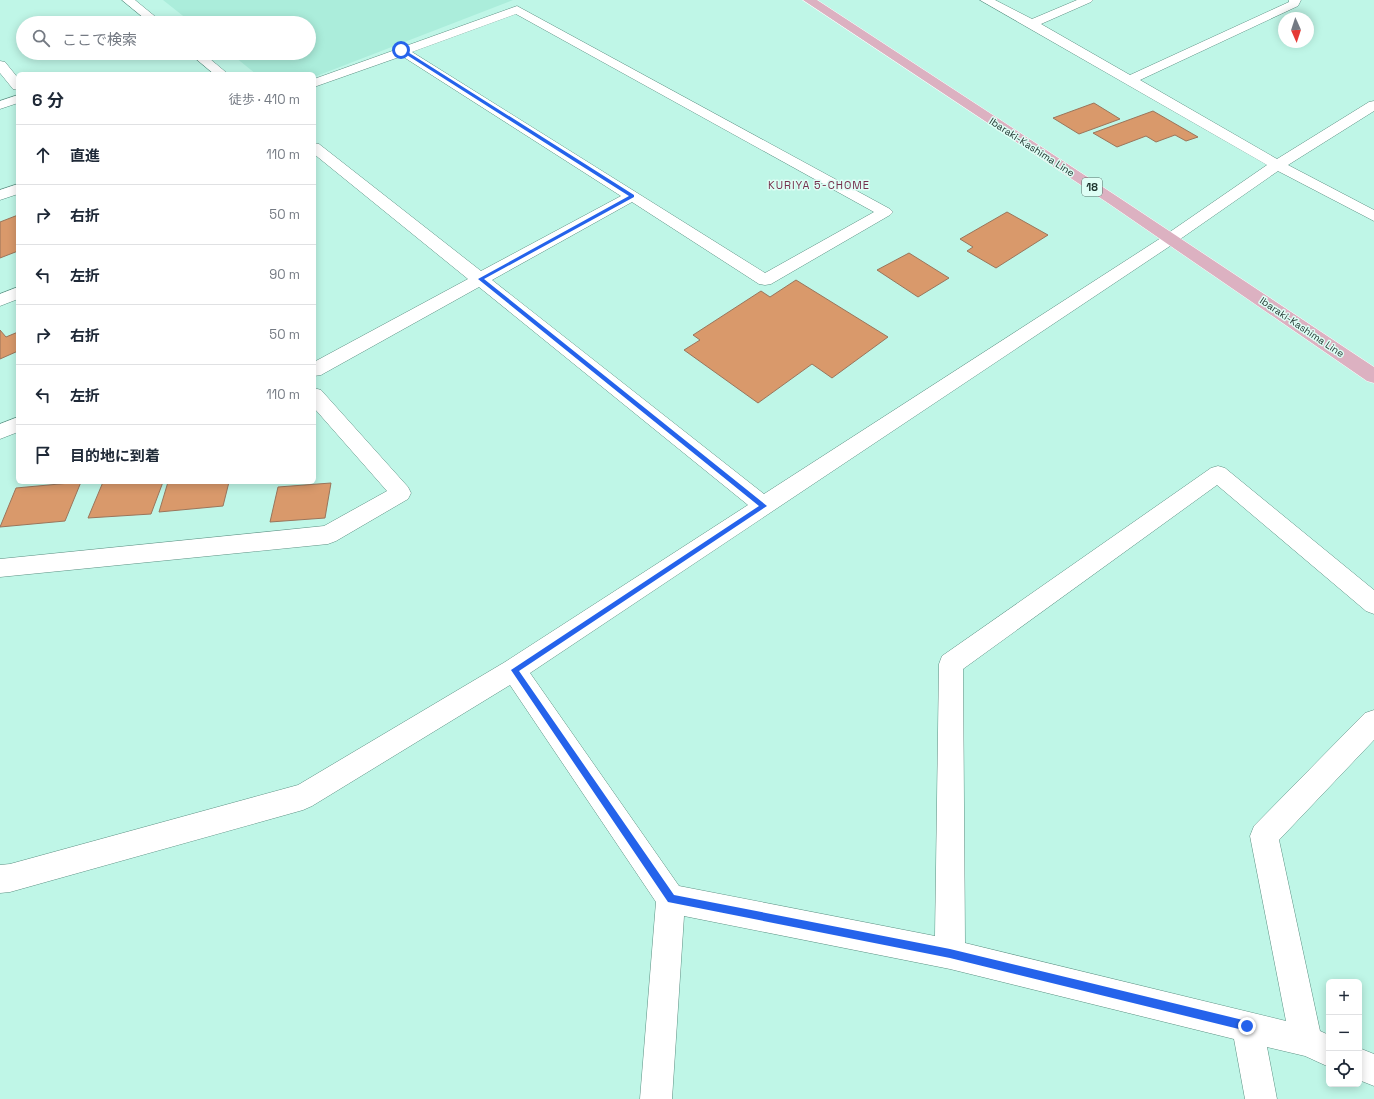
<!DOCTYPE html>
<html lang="ja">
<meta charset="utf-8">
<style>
body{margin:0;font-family:"Space Grotesk","Noto Sans JP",sans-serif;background:#f6f6f7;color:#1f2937}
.controls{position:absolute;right:12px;bottom:12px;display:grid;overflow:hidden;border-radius:6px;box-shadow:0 2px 10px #0003}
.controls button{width:36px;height:36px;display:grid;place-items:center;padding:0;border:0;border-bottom:1px solid #e0e1e3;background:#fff;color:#1f2937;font:20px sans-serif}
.compass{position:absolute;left:1278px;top:12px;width:36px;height:36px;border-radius:50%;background:#fff;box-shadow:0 2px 10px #0003;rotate:177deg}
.stop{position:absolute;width:12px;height:12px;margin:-9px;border:3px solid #2563eb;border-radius:50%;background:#fff}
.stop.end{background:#2563eb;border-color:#fff;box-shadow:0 1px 4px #0008}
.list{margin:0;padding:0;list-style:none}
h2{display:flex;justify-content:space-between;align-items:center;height:52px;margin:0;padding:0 16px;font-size:17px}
h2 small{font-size:13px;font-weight:400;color:#747a83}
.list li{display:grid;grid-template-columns:26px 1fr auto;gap:12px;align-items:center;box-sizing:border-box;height:60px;padding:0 16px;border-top:1px solid #e0e1e3}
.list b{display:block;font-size:15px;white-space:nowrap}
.list em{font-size:13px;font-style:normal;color:#747a83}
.icon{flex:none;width:22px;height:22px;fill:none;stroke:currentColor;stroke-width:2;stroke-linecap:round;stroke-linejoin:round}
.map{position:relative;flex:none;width:1374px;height:1099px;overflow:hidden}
.search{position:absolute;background:#fff;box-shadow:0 2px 10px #0003;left:16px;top:16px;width:300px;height:44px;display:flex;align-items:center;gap:10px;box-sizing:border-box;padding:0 14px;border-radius:22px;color:#747a83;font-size:15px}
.panel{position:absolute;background:#fff;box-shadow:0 2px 10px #0003;left:16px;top:72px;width:300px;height:412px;border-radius:6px}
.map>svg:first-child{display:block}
.built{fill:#abeddb}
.building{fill:#d9996b;stroke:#9a755b}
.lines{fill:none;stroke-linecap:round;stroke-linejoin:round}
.minor-casing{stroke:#5c9083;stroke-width:1}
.major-casing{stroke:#fff;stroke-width:1}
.minor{fill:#fff;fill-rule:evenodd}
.major{fill:#dcb1c1;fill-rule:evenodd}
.route{fill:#2563eb}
.labels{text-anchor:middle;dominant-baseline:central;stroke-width:3;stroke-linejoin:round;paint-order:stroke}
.far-street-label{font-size:10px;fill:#1c322c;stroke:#defef5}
.far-neighbourhood-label{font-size:11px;letter-spacing:1px;fill:#75314d;stroke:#defef5}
.shield{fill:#defef5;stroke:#566f68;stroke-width:1}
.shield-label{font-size:11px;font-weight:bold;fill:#1c322c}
</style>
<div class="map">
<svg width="1374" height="1099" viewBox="0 0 1374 1099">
<rect width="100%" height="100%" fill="#bff6e7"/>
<!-- built -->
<path class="built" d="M163,0H513L314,77V74H256L230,53H309V23H192Z"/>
<!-- building -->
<g class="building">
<path d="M1094,103L1120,119L1079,134L1053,118Z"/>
<path d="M1153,111L1198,137L1186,141L1175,135L1156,142L1146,136L1117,147L1093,133Z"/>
<path d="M1007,212L1048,235L996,268L967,251L973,247L960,239Z"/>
<path d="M18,215V251L0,258V222Z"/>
<path d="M909,253L949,278L918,297L877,270Z"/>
<path d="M796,280L888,337L832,378L812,364L758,403L684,350L700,340L693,335L761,291L770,297Z"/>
<path d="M0,330L6,337L18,332V351L0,359Z"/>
<path d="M81,482L65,521L0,527L16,488Z"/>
<path d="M103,482H163L151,514L88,518Z"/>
<path d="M168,482H229L223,506L159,512Z"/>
<path d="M331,483L325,518L270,522L278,487Z"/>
</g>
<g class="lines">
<!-- minor casing -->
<g class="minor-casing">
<g id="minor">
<path d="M122,0H135L163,23H150Z"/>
<path d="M980,0H995L1032,19L1077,0H1093L1091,2L1041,24L1130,75L1289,2V0H1301L1298,6L1140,80L1277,159L1369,102L1374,101V111L1288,165L1374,210V221L1278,171L1176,242L530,673L679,886L935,936L939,664L942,656L1211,468L1218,466L1225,468L1374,590V614L1366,611L1217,485L963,669L965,943L1286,1021L1250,836L1254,826L1365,713L1374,710V740L1279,840L1320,1031L1329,1035V1067L1305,1056L1267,1047L1277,1099H1245L1234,1039L950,969L684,916L672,1099H640L656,902L510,685L312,806L303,810L10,892L0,893V865L10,864L298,785L505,662L748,505L479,287L321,375L314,376V362L468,279L314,154V143L319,144L481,271L621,196L402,56L314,87V79L395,50L397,47H403L517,6L890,209L893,212L890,215L771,284L765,285L759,284L632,202L492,280L764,494L1164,236L1267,165ZM516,14L874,212L765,273L412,52Z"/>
<path d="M189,53H203L228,74H214Z"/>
<path d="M0,61L5,62L18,78V90L13,89L0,73Z"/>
<path d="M18,95V103L0,109V101Z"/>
<path d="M18,184V194L0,200V190Z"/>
<path d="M18,287V299L0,306V294Z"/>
<path d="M314,388L321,390L408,487L411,493L408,499L336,541L328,544L0,577V559L324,526L387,491L314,408Z"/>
<path d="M18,417V432L0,439V424Z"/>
<path d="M1359,1048L1374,1054V1086L1359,1080Z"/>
</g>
</g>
<!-- major casing -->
<g class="major-casing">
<path id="major" d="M803,0H817L1118,197L1374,367V383L1367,381L1108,203Z"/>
</g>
<!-- minor -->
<use href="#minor" class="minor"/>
<!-- major -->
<use href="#major" class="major"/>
</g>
<!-- route -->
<path class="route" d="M403,49L634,195V197L484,279L767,506L519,671L674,895L950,949L1247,1021L1252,1026L1250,1029L1247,1031L950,958L668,902L511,670L759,506L478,279L629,196L399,50Z"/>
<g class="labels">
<!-- far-street labels -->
<g class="far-street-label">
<text transform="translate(1032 147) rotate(33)">Ibaraki-Kashima Line</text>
<text transform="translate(1302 327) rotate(34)">Ibaraki-Kashima Line</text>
</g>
<!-- far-neighbourhood labels -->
<g class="far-neighbourhood-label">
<text x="819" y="185">KURIYA 5-CHOME</text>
</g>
<!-- shield labels -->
<rect class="shield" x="1082" y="178" width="20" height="18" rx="3"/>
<g class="shield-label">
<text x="1092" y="187">18</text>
</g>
</g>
</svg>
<div class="controls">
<button>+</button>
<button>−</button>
<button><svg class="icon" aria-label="locate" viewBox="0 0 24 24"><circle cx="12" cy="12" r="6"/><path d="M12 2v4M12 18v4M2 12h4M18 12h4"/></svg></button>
</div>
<svg class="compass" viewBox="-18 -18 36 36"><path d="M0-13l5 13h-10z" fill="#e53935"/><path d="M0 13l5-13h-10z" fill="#747a83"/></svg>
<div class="stop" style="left:401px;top:50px"></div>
<div class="stop end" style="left:1247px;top:1026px"></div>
<div class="search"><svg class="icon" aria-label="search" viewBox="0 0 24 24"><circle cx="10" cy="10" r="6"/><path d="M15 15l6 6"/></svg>ここで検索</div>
<section class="panel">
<h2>6 分<small>徒歩 · 410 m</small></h2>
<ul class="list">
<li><svg class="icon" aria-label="ahead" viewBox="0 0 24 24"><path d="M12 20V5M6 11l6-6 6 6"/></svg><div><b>直進</b></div><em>110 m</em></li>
<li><svg class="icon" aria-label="right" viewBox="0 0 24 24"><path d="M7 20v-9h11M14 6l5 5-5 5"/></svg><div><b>右折</b></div><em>50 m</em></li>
<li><svg class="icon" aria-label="left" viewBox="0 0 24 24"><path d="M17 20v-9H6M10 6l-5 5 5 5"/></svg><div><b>左折</b></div><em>90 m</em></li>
<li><svg class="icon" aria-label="right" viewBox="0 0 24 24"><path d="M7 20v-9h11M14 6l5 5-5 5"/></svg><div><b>右折</b></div><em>50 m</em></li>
<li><svg class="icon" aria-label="left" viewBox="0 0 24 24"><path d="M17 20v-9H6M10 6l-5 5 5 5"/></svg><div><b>左折</b></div><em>110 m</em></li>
<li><svg class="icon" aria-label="arrive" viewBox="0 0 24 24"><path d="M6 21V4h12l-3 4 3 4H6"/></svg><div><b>目的地に到着</b></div></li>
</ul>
</section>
</div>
